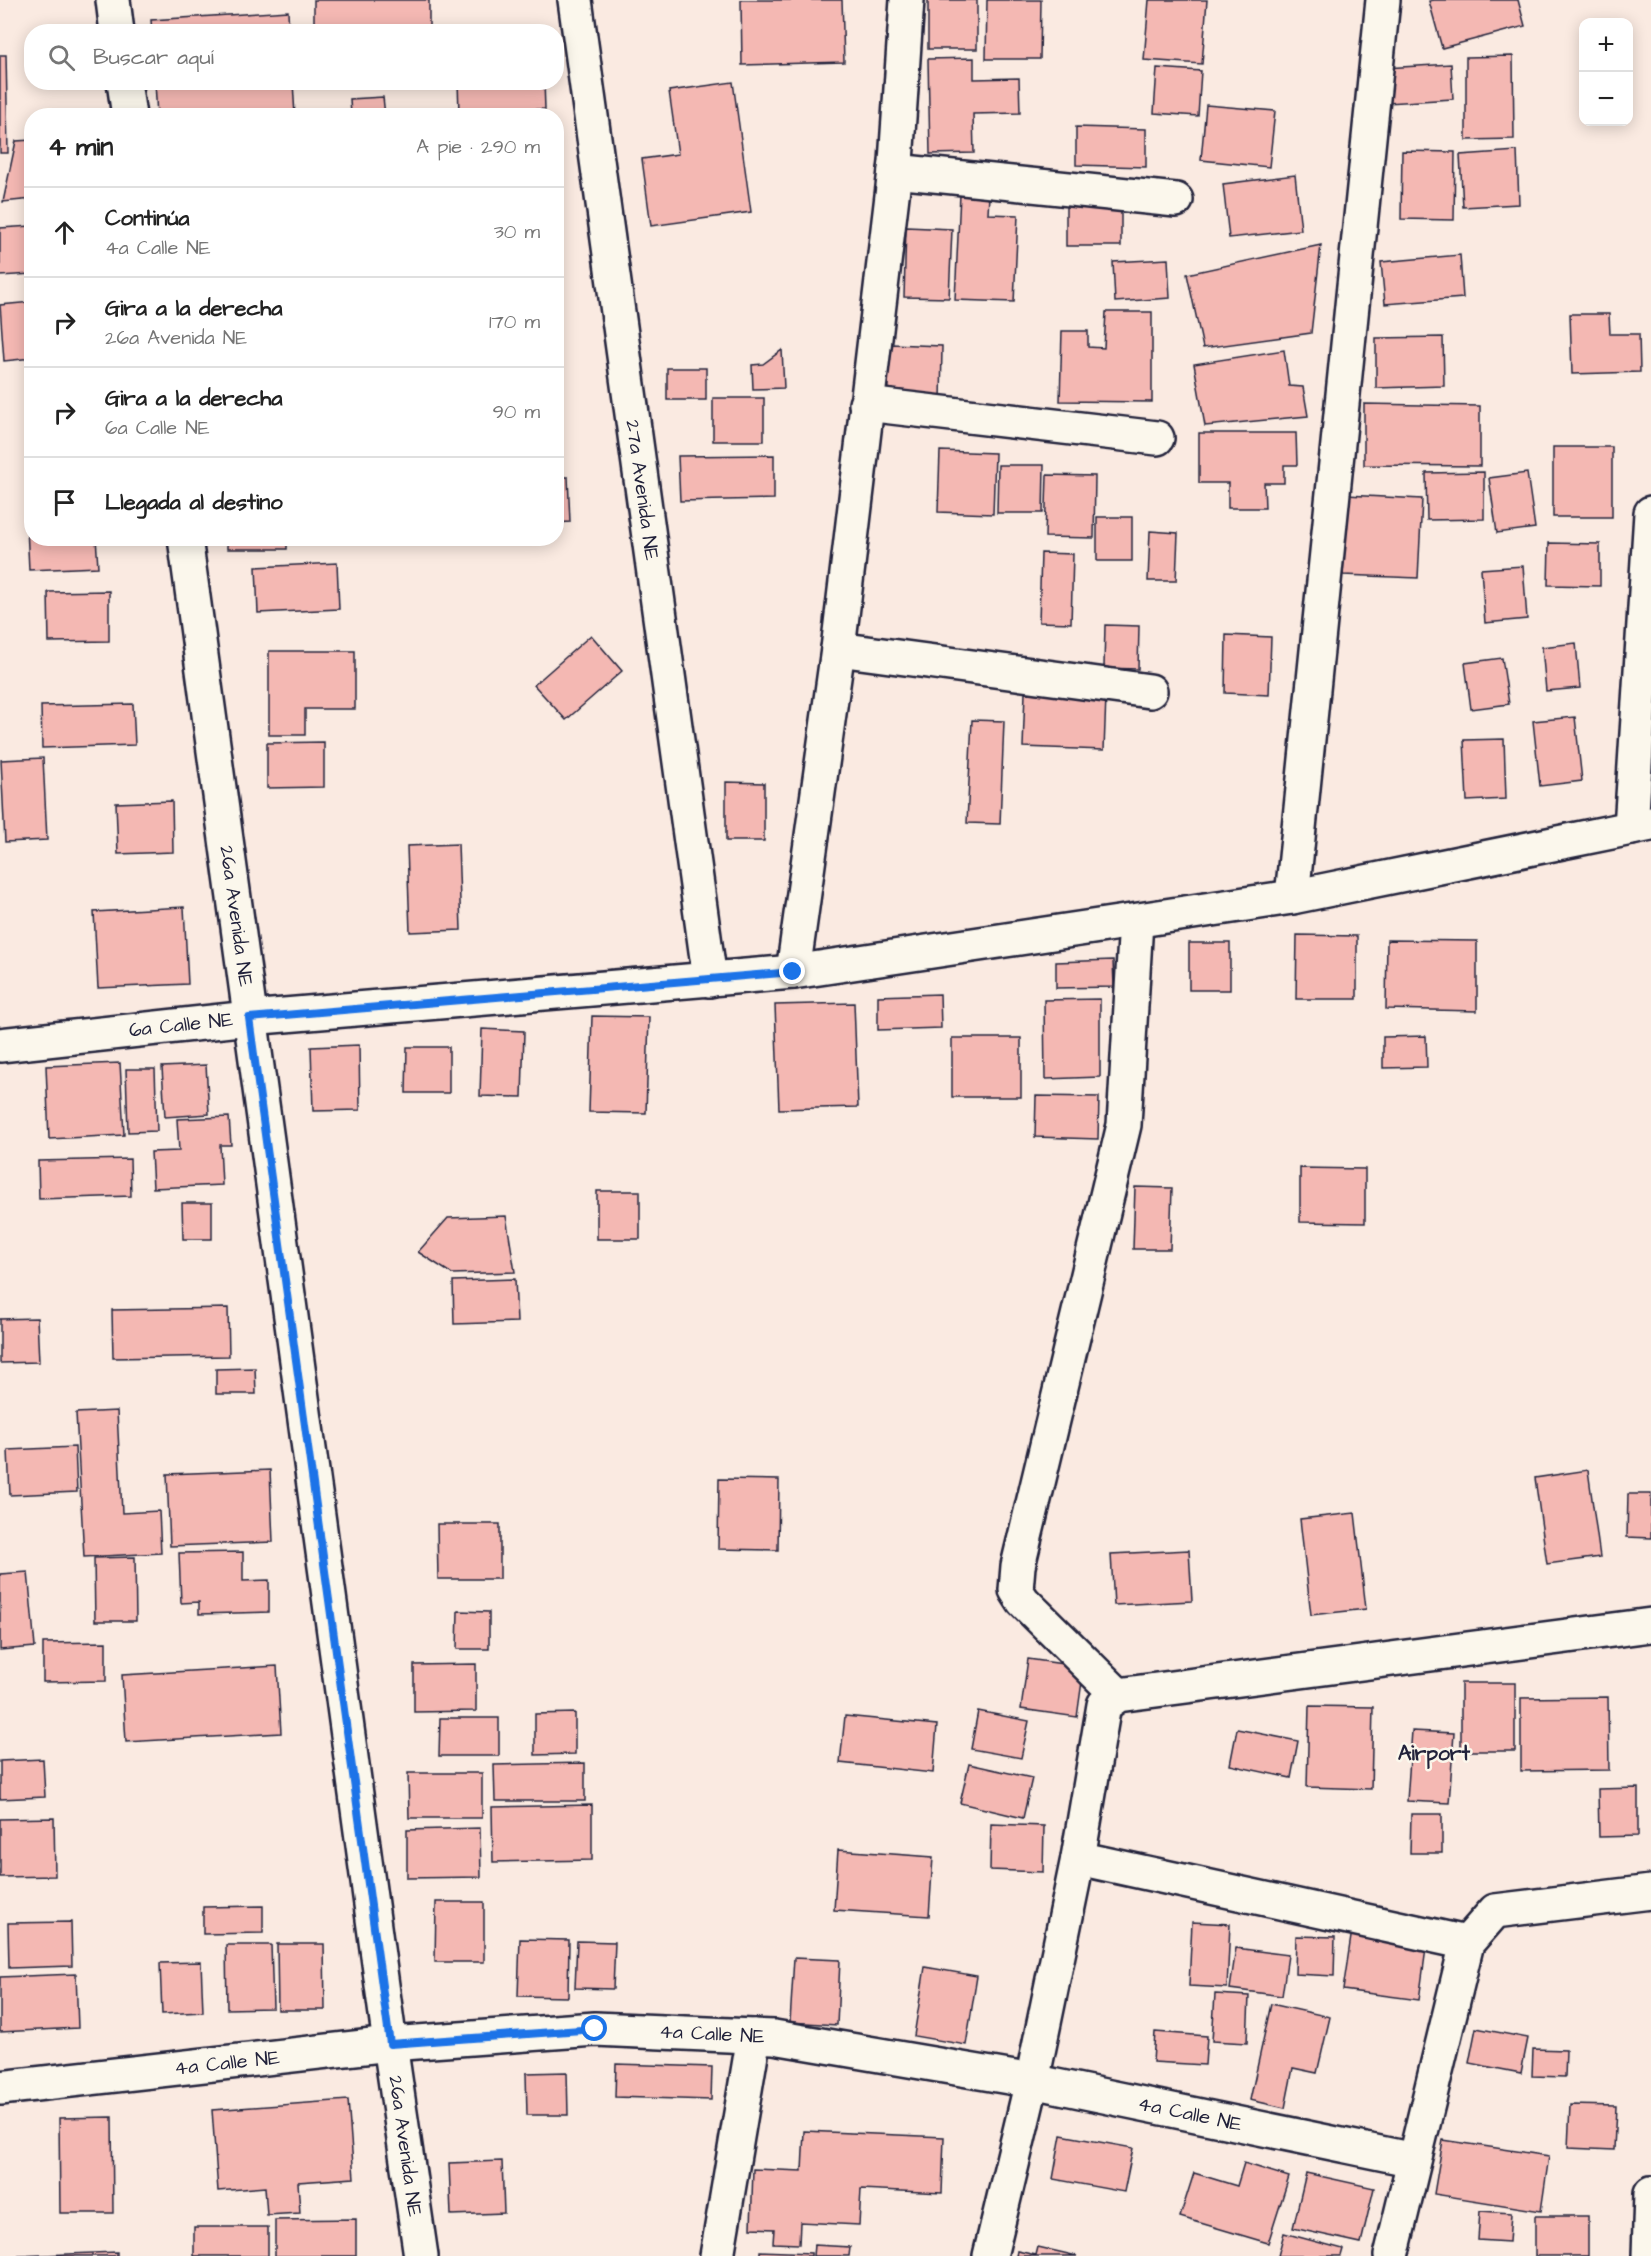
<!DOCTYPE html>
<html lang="es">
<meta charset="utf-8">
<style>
body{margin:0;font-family:"Architects Daughter",sans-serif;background:#f6f6f6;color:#222}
.controls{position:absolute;right:18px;top:18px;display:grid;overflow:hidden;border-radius:12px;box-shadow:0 3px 15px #0003}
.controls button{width:54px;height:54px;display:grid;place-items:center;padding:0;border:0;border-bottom:2px solid #e0e0e0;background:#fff;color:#222;font:30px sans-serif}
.stop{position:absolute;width:18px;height:18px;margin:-14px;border:4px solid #1a73e8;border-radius:50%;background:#fff}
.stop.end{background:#1a73e8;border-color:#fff;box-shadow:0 2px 6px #0008}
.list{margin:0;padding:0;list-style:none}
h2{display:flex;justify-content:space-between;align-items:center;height:78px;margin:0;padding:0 24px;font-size:26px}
h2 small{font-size:20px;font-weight:400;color:#767676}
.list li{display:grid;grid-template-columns:39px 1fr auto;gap:18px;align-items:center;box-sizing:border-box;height:90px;padding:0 24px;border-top:2px solid #e0e0e0}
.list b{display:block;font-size:22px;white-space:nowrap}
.list p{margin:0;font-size:20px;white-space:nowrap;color:#767676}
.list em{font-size:20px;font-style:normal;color:#767676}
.icon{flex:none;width:33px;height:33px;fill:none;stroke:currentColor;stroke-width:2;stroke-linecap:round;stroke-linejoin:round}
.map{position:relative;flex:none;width:1651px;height:2256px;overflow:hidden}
.search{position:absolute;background:#fff;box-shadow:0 3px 15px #0003;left:24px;top:24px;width:540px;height:66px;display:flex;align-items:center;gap:15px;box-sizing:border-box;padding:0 21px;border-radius:24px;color:#767676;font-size:22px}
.panel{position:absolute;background:#fff;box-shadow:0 3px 15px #0003;left:24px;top:108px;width:540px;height:438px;border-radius:24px}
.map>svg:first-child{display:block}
.building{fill:#f4b8b3;stroke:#22223b;stroke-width:1.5}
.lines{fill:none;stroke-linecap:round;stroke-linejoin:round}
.minor-casing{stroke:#22223b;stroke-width:38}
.minor{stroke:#fbf7ec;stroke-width:33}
.route{stroke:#1a73e8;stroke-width:8}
.labels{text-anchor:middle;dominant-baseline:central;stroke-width:5;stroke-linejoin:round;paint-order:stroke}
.street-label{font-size:20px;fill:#22223b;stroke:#fbf7ec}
.neighbourhood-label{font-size:21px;font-weight:bold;fill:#22223b;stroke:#fbf7ec}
</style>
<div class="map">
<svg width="1651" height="2256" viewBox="0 0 1651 2256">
<rect width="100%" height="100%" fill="#faeae1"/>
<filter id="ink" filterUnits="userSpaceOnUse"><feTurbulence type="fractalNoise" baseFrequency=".0167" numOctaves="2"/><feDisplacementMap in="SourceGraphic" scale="12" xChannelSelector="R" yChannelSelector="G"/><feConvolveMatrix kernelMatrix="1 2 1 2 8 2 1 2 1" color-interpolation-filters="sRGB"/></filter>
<g filter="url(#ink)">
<!-- building -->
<g class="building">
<rect x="314" y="0" width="115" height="32"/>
<path d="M741,0H842L844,62L742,65Z"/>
<rect x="928" y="0" width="49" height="49"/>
<path d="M987,0H1041L1040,59H986Z"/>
<path d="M1149,0H1207L1202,64L1144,60Z"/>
<path d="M1434,0H1518L1525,26L1442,48L1429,1Z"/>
<path d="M288,11L289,32H152L151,20Z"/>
<path d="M0,55H6L8,153H0Z"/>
<path d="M1513,56L1514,139L1466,140V57Z"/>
<path d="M974,58V79L1019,78L1020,113L973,114L974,153L930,154L928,59Z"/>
<path d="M1451,64L1453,99L1387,103L1385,68Z"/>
<path d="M1157,68L1201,71L1198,116L1154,113Z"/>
<path d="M155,82H293L295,116H157Z"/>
<path d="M458,82H544L545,109L459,112Z"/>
<path d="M733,82L751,212L651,226L642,159L678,154L669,91Z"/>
<path d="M383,97L385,116H351L350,99Z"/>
<path d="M1206,105L1275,111L1269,167L1201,160Z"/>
<path d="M1076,127L1146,129V167L1076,165Z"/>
<path d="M32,140V199L3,202L16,141Z"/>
<path d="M1402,151L1455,152L1454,220L1401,219Z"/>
<path d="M1517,151L1519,204L1463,207L1460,155Z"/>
<path d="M1295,175L1301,230L1229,238L1223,184Z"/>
<path d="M960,194L989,196L988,214L1018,215L1014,302L955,300Z"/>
<rect x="1066" y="205" width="55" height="41"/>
<path d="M32,226V274L0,276V228Z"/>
<path d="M906,227L952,229L949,298L904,297Z"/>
<path d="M1321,245L1311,333L1203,348L1187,274Z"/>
<path d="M1460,255L1463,298L1385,304L1381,262Z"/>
<path d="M1168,259L1170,298L1115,302L1113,262Z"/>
<path d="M32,302V358L4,361L0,305Z"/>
<path d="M1106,312H1152V402L1060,401L1062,331H1088V347L1104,348Z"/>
<path d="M1570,314H1609L1610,334H1639L1640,372L1572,374Z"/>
<path d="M1443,337L1444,386L1376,388V338Z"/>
<path d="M890,344L942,346L941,402L887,400Z"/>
<path d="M782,350L784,388L753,389L752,365L763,364Z"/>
<path d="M1284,350L1289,386L1303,387L1308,416L1205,426L1194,364Z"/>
<rect x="667" y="368" width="39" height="32"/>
<rect x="713" y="398" width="51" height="43"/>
<path d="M1364,404L1480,406V466L1364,465Z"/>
<path d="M1199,433H1296L1297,465H1284V483H1264L1265,508H1228V483H1199Z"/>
<rect x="1553" y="447" width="59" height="70"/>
<path d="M940,451L995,453L993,514L938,512Z"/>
<path d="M774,455V499L680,501L678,456Z"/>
<path d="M998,465H1044L1043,513H997Z"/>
<path d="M1484,472V519L1427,520L1426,473Z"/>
<path d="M1527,473L1535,528L1497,533L1489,478Z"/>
<path d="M1047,475L1095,476L1094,538L1045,537Z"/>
<path d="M556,477H568L570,522L556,523Z"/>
<path d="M1346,495L1422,499L1418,578L1343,575Z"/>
<rect x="1097" y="517" width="35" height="44"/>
<path d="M32,526V538H96L98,567L29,570L27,527Z"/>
<path d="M1150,531L1178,533L1176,581H1148Z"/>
<rect x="227" y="538" width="60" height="11"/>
<path d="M1549,543L1600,544V586L1548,585Z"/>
<path d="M1041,553L1073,554L1071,623L1039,622Z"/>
<path d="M337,563L339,609L258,613L256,567Z"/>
<path d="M1523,566L1527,619L1485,623L1481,569Z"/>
<path d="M109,591V641L49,642L48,592Z"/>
<path d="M1105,625L1139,626L1138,669L1104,668Z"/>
<path d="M591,635L622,671L566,720L534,685Z"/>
<path d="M1226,635L1271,637L1269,695L1225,693Z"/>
<path d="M1576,643L1580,688L1546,691L1542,647Z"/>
<path d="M269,651H355V709H305V735H269Z"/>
<path d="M1502,658L1509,704L1471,709L1465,663Z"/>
<path d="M1025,693L1106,696L1104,750L1023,747Z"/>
<path d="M133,704L135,745L42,748L41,706Z"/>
<path d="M1575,717L1582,781L1540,786L1533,721Z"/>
<path d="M972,720L1004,721L1000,824L967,823Z"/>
<path d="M1504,739L1506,799L1467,801L1464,740Z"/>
<path d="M324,742V787L267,788V743Z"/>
<path d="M43,758L47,840L5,842L1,760Z"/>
<path d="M726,782L764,783V841H726Z"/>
<path d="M172,801L173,852L118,854L116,803Z"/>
<path d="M458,844L461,930L410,932L407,846Z"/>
<path d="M184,907L188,984L98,988L94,912Z"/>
<path d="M1297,935L1357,936V999H1296Z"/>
<path d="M1387,940L1477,941V1011L1386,1009Z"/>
<rect x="1189" y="943" width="41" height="47"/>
<path d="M1113,960L1114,987L1056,988V962Z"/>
<path d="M940,994L941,1028L878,1030V996Z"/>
<path d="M1100,999V1077L1045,1079L1044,1000Z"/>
<path d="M854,1003L858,1107L779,1109L775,1005Z"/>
<path d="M592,1016L649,1017L646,1113L589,1112Z"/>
<path d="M482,1029L524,1031L522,1097L480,1096Z"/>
<path d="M1426,1036L1427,1067L1383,1068V1037Z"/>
<rect x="952" y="1038" width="69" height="59"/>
<path d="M359,1045L360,1110L313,1111L311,1047Z"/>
<path d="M407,1047H449V1093H406Z"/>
<path d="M120,1063L124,1135L49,1139L46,1066Z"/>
<path d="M206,1065L209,1114L165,1117L162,1067Z"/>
<path d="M126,1069H155L157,1131L128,1132Z"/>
<path d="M1036,1096L1099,1097L1098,1139L1035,1137Z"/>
<path d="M229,1117L231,1145H220L222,1185L153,1188L151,1152L179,1151L177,1119Z"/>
<path d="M130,1159L131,1196L39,1199L38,1161Z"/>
<path d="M1300,1168L1365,1169V1223L1300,1222Z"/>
<path d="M1135,1187L1172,1188L1170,1249H1133Z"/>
<rect x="597" y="1191" width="43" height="48"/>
<path d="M182,1203H212V1239H183Z"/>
<path d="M506,1216L515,1272L452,1274L418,1252L448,1218Z"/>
<path d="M515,1279L517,1322L454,1324L453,1281Z"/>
<path d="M228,1308L229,1356L113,1358L112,1310Z"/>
<path d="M37,1318L39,1362L0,1363V1319Z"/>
<path d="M255,1368L256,1394H216V1369Z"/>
<path d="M117,1411L122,1513L159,1511L161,1553L84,1557L76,1413Z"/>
<path d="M75,1447L77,1492L10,1495L8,1450Z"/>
<path d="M270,1470L273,1542L170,1546L167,1474Z"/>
<path d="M1588,1470L1600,1557L1547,1564L1535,1478Z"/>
<path d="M719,1479L779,1480L778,1550L718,1549Z"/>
<path d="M1628,1494H1651V1538L1627,1537Z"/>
<path d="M1355,1513L1366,1609L1311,1615L1300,1519Z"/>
<path d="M437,1524H500V1579H438Z"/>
<path d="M1189,1550L1192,1601L1114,1605L1111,1554Z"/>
<path d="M243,1552V1581L269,1580V1612L199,1614V1602L181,1603L179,1553Z"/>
<path d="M135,1557L136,1621H95L94,1558Z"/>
<path d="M28,1572L35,1647L0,1650V1574Z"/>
<path d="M458,1611L489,1612V1649H457Z"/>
<path d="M106,1642V1681L43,1682V1643Z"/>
<path d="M1028,1659L1084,1667L1077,1717L1021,1709Z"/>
<path d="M476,1664V1711L414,1712V1665Z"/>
<path d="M277,1666L281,1733L126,1742L122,1675Z"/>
<rect x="1461" y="1683" width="54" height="68"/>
<path d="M1608,1697L1609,1770L1521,1771V1698Z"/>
<path d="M1309,1706L1373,1707L1371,1789L1307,1787Z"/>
<path d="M978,1711L1029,1721L1021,1758L971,1749Z"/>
<path d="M575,1713V1754L535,1755V1714Z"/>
<path d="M845,1716L937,1725L933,1773L840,1763Z"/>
<path d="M440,1718H499V1756H439Z"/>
<path d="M1237,1729L1298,1741L1291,1778L1230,1765Z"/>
<path d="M1412,1731L1454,1733L1449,1803L1407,1801Z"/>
<path d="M43,1759L45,1797L0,1799V1761Z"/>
<path d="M585,1763V1801H495L494,1765Z"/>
<path d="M969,1764L1032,1778L1023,1818L960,1803Z"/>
<path d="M408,1773H482V1818H409Z"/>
<path d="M1638,1788V1836L1599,1837L1598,1789Z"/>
<path d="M592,1805V1860L493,1862L492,1807Z"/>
<path d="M1411,1814H1442V1853H1410Z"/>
<path d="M54,1818L55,1876L0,1877V1819Z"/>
<path d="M991,1824L1044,1826L1043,1872L990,1870Z"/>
<path d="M480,1828L481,1877L407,1878V1830Z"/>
<path d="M838,1850L933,1857L929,1916L834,1910Z"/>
<path d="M436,1902H484V1962H435Z"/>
<path d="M263,1906V1933L203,1934V1907Z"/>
<path d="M71,1922L72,1966L9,1968L8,1923Z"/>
<path d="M1192,1922L1230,1924L1227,1988L1189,1986Z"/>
<path d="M1352,1930L1427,1941L1419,2000L1343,1990Z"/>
<path d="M1296,1936L1335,1937L1334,1976L1295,1974Z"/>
<path d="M520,1939L569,1940L568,1997L518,1996Z"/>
<path d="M577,1941L615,1942L613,1989L575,1988Z"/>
<path d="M277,1944H324L325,2010H278Z"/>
<path d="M226,1945H271L273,2008L227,2009Z"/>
<path d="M1236,1948L1288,1955L1282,1996L1230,1989Z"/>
<path d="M794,1958L840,1960L837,2025L790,2022Z"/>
<path d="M201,1962L203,2012L162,2014L160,1963Z"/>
<path d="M925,1967L977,1976L966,2045L914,2036Z"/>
<path d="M76,1974L78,2028L0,2032V1977Z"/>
<path d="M1215,1994L1249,1996L1247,2043L1212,2041Z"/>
<path d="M1271,2004L1330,2017L1317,2073L1293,2068L1285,2108L1250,2100Z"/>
<path d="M1476,2028L1528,2038L1521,2073L1469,2063Z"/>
<path d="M1155,2032L1207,2036L1205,2065L1153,2062Z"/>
<path d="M1533,2049L1566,2050L1565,2077L1532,2076Z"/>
<path d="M616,2064L712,2067L711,2100L615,2097Z"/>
<path d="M567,2072L568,2115H527L526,2073Z"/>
<path d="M348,2100L354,2178L298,2182L300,2213L267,2215L265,2187L218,2191L212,2110Z"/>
<path d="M1570,2105L1616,2106L1614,2150L1568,2148Z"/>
<path d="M112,2117L113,2213H60L59,2118Z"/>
<path d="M804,2131L944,2137L942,2193L861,2189L859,2225L800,2222L799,2244L773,2243L774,2229L751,2228L753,2169L802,2171Z"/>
<path d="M1061,2135L1133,2148L1124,2192L1053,2179Z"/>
<path d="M1443,2140L1549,2156L1541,2211L1434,2194Z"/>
<path d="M502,2161L504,2213L451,2215L449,2163Z"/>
<path d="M1244,2163L1289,2177L1268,2243L1180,2217L1194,2173L1237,2186Z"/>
<path d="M1306,2173L1374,2188L1361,2243L1293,2228Z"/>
<path d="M1480,2211L1511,2213L1509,2242L1478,2240Z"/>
<rect x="1535" y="2216" width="53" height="40"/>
<path d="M356,2219V2256H275V2220Z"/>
<rect x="194" y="2227" width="74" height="29"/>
<path d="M1284,2233L1343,2249L1341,2256H1278Z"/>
<path d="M814,2245L850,2247L849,2256H813Z"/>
<path d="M1038,2247L1077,2256H1016L1017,2251L1036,2255Z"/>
<path d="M760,2251L811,2253V2256H760Z"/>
<path d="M117,2252V2256H18Z"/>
</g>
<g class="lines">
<!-- minor casing -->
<g class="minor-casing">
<g id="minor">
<path d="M113,0L117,32"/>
<path d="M575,0L710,980"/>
<path d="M124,82L129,116"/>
<path d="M895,171L1176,200"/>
<path d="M866,404L1157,438"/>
<path d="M185,538L390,2044L421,2256"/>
<path d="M838,649L1150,691"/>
<path d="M1631,828L1651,513"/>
<path d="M1292,897L1383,0"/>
<path d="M793,972L838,649L896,162L907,0"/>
<path d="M0,1045L249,1018L793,972L1292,897L1651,824"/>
<path d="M1118,1695L1023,1601L1016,1590L1018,1566L1124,1125L1136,921"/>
<path d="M1078,1858L1467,1943"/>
<path d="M0,2088L390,2044L595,2029L774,2037L1032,2081L1414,2160"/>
<path d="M717,2256L754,2036"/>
<path d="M990,2256L1032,2081L1078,1858L1104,1705L1118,1695L1651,1625"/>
<path d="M1391,2256L1467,1943L1495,1911L1651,1892"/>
<path d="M1649,2256L1651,2193"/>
</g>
</g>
<!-- minor -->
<use href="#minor" class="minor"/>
</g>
</g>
<g class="lines" filter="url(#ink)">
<!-- route -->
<path class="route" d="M595,2029L390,2044L249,1018L793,972"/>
</g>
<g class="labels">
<!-- street labels -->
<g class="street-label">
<text transform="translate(642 490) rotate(82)">27a Avenida NE</text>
<text transform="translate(236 916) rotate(82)">26a Avenida NE</text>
<text transform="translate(181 1025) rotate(-6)">6a Calle NE</text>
<text transform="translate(712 2034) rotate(3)">4a Calle NE</text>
<text transform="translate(227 2063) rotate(-6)">4a Calle NE</text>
<text transform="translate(1190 2114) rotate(12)">4a Calle NE</text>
<text transform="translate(405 2146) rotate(82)">26a Avenida NE</text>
</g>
<!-- neighbourhood labels -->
<g class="neighbourhood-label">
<text x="1434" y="1753">Airport</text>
</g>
</g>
</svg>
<div class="controls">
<button>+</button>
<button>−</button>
</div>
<div class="stop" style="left:595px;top:2029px"></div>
<div class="stop end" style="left:793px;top:972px"></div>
<div class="search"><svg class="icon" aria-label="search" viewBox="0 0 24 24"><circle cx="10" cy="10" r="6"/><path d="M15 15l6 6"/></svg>Buscar aquí</div>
<section class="panel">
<h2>4 min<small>A pie · 290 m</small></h2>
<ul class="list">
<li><svg class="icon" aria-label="ahead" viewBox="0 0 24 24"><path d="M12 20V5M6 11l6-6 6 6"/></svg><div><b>Continúa</b><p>4a Calle NE</p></div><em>30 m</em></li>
<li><svg class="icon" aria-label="right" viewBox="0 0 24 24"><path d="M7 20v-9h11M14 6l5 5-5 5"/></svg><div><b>Gira a la derecha</b><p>26a Avenida NE</p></div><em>170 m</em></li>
<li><svg class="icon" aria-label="right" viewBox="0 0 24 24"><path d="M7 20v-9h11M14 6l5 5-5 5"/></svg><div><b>Gira a la derecha</b><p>6a Calle NE</p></div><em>90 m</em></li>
<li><svg class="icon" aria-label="arrive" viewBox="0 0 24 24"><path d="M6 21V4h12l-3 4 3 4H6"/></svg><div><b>Llegada al destino</b></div></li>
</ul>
</section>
</div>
